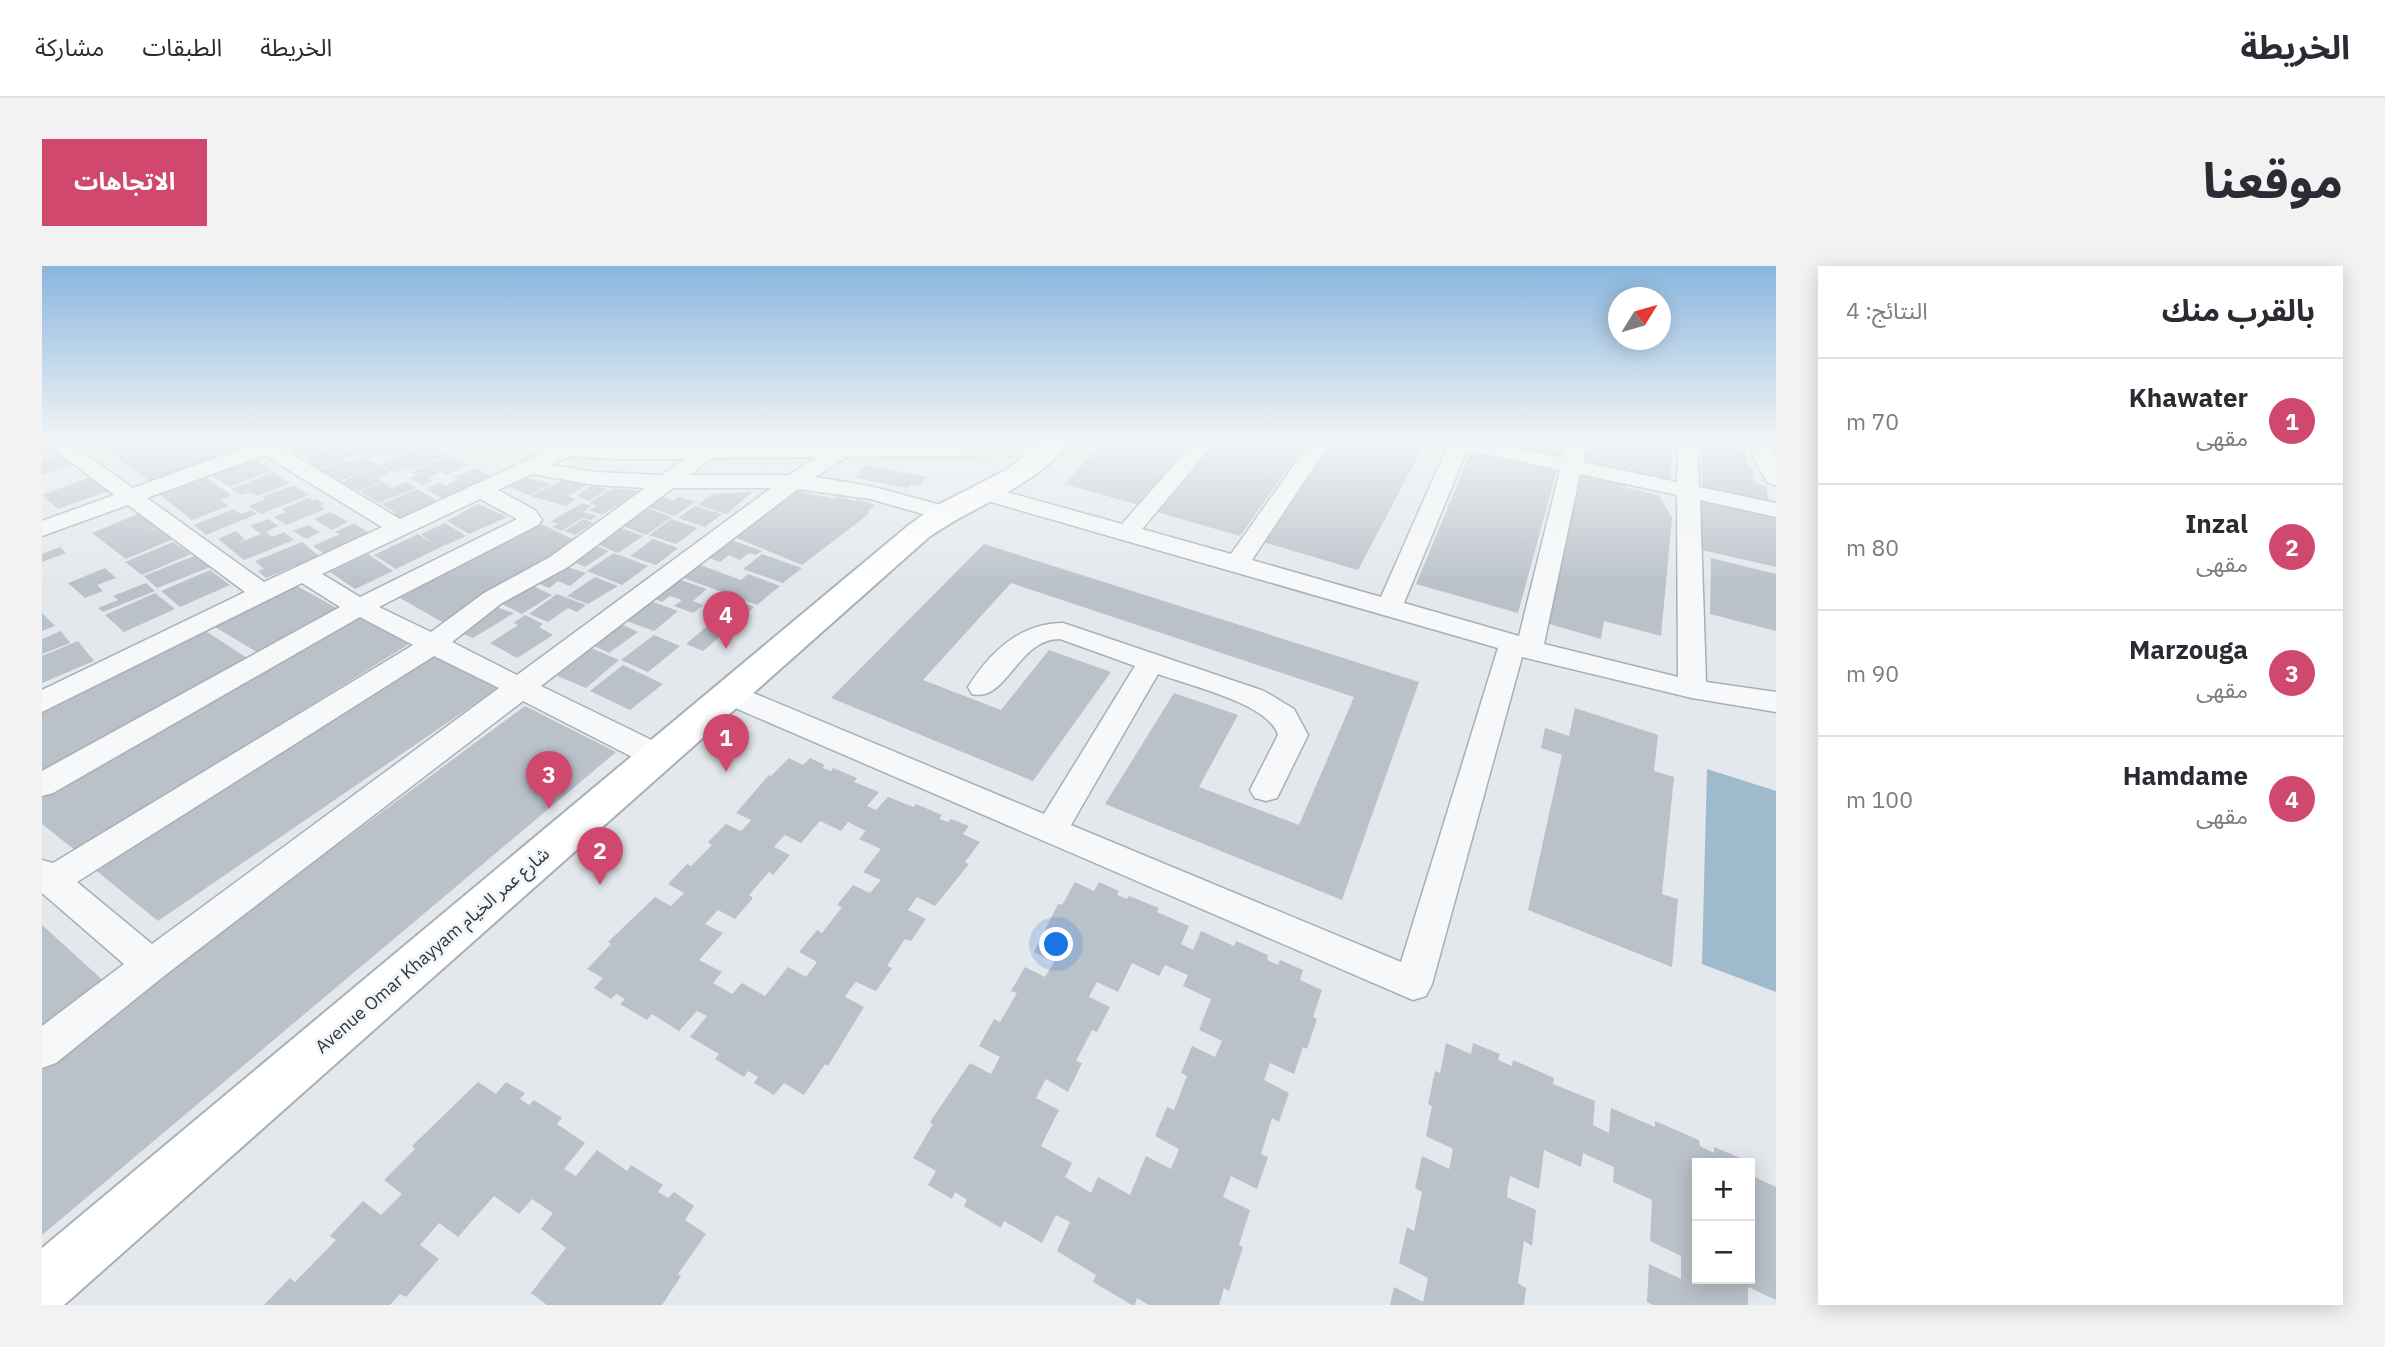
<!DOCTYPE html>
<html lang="ar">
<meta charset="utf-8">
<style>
body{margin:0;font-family:"IBM Plex Sans","Noto Sans Arabic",sans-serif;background:#f2f2f3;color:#2b2b33;direction:rtl}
.controls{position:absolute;right:21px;bottom:21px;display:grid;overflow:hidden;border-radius:0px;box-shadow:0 4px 18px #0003}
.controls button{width:63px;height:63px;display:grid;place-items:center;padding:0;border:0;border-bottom:2px solid #e1e1e2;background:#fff;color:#2b2b33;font:35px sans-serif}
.compass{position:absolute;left:1566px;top:21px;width:63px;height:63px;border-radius:50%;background:#fff;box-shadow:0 4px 18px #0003;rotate:53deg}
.you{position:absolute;left:1015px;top:679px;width:24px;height:24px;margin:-18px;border:5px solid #fff;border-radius:50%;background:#1a73e8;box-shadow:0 0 0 10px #1a73e833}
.badge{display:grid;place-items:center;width:46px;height:46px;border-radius:50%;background:#d1486e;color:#fff;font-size:23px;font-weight:700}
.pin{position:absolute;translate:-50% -58px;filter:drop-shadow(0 2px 4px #0008)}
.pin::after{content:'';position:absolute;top:37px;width:24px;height:21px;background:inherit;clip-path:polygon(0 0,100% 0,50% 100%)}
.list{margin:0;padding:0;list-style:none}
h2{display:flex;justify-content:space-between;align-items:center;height:91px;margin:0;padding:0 28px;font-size:30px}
h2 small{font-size:23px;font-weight:400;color:#7c7c81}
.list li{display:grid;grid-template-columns:46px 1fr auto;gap:21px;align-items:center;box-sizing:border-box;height:126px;padding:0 28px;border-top:2px solid #e1e1e2}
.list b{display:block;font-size:26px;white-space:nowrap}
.list p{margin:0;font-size:23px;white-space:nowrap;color:#7c7c81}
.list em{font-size:23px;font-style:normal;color:#7c7c81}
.map{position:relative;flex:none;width:1734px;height:1039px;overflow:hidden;direction:ltr;border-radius:0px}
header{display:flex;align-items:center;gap:42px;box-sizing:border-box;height:98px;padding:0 35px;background:#fff;border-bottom:2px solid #e1e1e2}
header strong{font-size:33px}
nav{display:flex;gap:38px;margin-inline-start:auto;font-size:24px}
.intro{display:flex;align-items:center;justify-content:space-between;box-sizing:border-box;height:168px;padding:0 42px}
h1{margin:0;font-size:49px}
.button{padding:18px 32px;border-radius:0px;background:#d1486e;color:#fff;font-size:24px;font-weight:700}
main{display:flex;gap:42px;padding:0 42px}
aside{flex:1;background:#fff;border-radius:0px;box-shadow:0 4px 18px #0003}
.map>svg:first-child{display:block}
.water{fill:#9ebacc}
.building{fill:#bac1c9;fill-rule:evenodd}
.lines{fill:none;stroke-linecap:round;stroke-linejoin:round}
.street-casing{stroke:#a8afb6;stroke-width:3}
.secondary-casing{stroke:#a8afb6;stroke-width:4}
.street{fill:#f6f8fa;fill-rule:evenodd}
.secondary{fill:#fff;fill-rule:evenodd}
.labels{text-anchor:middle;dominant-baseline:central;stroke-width:6;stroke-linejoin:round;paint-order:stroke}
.street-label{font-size:18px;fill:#2b3744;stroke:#f3f6f9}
</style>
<header>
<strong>الخريطة</strong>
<nav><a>الخريطة</a><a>الطبقات</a><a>مشاركة</a></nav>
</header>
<div class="intro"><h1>موقعنا</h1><a class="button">الاتجاهات</a></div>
<main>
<aside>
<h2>بالقرب منك<small>النتائج: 4</small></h2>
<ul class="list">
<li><span class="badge">1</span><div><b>Khawater</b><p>مقهى</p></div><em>70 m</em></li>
<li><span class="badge">2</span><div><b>Inzal</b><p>مقهى</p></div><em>80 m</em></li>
<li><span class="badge">3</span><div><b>Marzouga</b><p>مقهى</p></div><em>90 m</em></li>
<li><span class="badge">4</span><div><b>Hamdame</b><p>مقهى</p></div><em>100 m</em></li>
</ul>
</aside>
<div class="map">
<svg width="1734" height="1039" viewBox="0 0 1734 1039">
<rect width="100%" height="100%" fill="#e3e8ec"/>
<!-- water -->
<path class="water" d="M1665,503L1734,525V726L1660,698Z"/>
<!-- building -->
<g class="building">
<path d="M52,175H191L201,181L107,215Z"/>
<path d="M262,175H292L296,177L258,192L248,186L252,184L246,181Z"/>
<path d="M303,175H329L322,178L329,181L348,175L366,185L349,191L342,187L327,193L299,176Z"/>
<path d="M1063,175H1148L1097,239L1022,218Z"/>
<path d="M1174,175H1265L1198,270L1115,246Z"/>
<path d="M1290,175H1384L1316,304L1221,276Z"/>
<path d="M1445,175H1523L1519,192Z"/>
<path d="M1546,175H1631L1628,216L1542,196Z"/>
<path d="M1659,175H1695L1696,183L1703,184L1705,200L1710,201L1712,217L1724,220L1727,237L1661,224Z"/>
<path d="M7,177L19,186L0,192V179Z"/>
<path d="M299,178L315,188L276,203L263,191Z"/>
<path d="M386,178L406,188L370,204L364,201L352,206L338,199Z"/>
<path d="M1431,181L1516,200L1476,347L1374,318Z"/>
<path d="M22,186L36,197L0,209V194Z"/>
<path d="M409,189L427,199L404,209L399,206L385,212L390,215L379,219L367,212L375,209L369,206Z"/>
<path d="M212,192L230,204L188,221L168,209Z"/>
<path d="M325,192L348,206L335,212L340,215L316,225L300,216L333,201L298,215L293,212L289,214L276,205L305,194L311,197Z"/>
<path d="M824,199L885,211L877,220L869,219L866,222L813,212Z"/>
<path d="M432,202L455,213L406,236L384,223L398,217L403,220L417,213L412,211Z"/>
<path d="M231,206L248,217L216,230L209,226L200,229L189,223Z"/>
<path d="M1539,207L1585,217L1584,222L1617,229L1630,252L1619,370L1562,355L1559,373L1504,357Z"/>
<path d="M51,210L69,224L16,243L0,229Z"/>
<path d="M164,211L190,230L178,234L186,240L150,254L117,228Z"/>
<path d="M482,211L509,218L487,229L462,219Z"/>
<path d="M519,215L545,219L526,230L534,233L524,240L488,230Z"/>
<path d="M341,216L350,222L364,216L374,222L337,237L318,225Z"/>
<path d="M252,219L267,229L219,248L207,240L224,233L220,231Z"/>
<path d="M549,220L566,223L547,235L534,230Z"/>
<path d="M571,222L597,225L560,249L547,244L555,240L547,237Z"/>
<path d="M375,223L396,235L356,254L349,249L354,247L340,238Z"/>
<path d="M754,225L793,233L796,230L813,235L815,233L833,239L825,246L828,247L760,299L692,271Z"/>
<path d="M710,226L685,248L656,239L670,228Z"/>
<path d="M618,230L631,235L637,231L653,236L633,250L603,240Z"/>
<path d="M266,232L270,234L274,233L283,238L278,240L283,243L244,259L232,251L244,246L240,243Z"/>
<path d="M1658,233L1734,250V301L1660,284Z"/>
<path d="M540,237L550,240L541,246L555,250L549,254L540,252L520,265L510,261L516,258L509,255Z"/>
<path d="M436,238L465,251L427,268L405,255Z"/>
<path d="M653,240L680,248L663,261L636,252Z"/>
<path d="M602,241L630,251L604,269L576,258Z"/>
<path d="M192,243L199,248L210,244L215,248L164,269L152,259Z"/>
<path d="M288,246L306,256L290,264L272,253Z"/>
<path d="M98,247L117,260L101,267L115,262L131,273L84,293L50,267Z"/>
<path d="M226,253L236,260L224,266L230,271L242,266L252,274L202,294L176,273L194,265L203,273L196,277L219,268L208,260Z"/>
<path d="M541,253L551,257L533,269L523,265Z"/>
<path d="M629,253L656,262L634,278L607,269Z"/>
<path d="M312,257L330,269L284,289L271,280L298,268L293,266Z"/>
<path d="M403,257L424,270L404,279L394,274L403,279L354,303L332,289L376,268L390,277L379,268Z"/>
<path d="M497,257L539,277L400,356L358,332Z"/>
<path d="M266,259L278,266L264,273L251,265Z"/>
<path d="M576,261L601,270L576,287L552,277Z"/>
<path d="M611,273L636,282L614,299L588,290Z"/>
<path d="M687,273L720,285L714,289L707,287L698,294L687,289L678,296L664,291Z"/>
<path d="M131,276L149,288L100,309L83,296Z"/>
<path d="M260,276L277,290L224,312L216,305L222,303L213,295Z"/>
<path d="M549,278L567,285L543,301L525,293Z"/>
<path d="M942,278L1377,416L1300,634L1063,538L1132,427L1196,449L1157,521L1257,559L1312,431L969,317L881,414L959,444L1007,384L1069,406L991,515L789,432Z"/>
<path d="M18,281L24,287L0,296V288Z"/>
<path d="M572,287L606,300L580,319L545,305Z"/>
<path d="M157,288L171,300L115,322L102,310Z"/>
<path d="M326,288L351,305L313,323L288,306Z"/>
<path d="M720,288L760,302L741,317L701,303Z"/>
<path d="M1669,292L1734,308V365L1668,348Z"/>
<path d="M656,298L699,314L706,308L738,320L715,339L639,311Z"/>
<path d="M522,300L544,307L528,320L516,315L507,322L498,318Z"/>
<path d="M63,302L74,312L55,319L61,325L43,332L26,317Z"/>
<path d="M168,304L188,319L138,341L119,325Z"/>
<path d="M553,311L576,320L546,338L525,330Z"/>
<path d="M633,312L665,323L651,335L661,339L651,347L632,340L640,334L628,330L620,336L608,331Z"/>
<path d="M104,317L113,325L61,346L56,342L76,334L71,330Z"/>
<path d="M487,318L510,329L480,348L456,336Z"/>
<path d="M253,319L300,345L220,389L173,361Z"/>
<path d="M113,327L133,343L82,366L63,349Z"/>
<path d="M515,328L544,339L535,346L526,342L506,356L487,348Z"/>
<path d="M603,333L636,345L612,365L579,353Z"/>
<path d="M696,335L712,341L688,361L672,355Z"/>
<path d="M454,341L472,347L431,372L419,367Z"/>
<path d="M0,347L13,360L0,365Z"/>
<path d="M317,347L372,375L34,585L0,558V530Z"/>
<path d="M483,349L501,358L497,361L511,369L475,392L448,377L476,359L471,357Z"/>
<path d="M575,356L596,366L567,387L546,377Z"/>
<path d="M669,357L686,364L661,385L644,378Z"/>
<path d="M162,364L210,395L0,510V447Z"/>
<path d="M19,365L28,377L0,388V373Z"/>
<path d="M612,369L638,380L606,406L579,394Z"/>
<path d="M36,375L52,395L0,417V390Z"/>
<path d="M542,379L577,394L544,422L506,406Z"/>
<path d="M392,388L456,422L116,655L51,602Z"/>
<path d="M581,399L621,418L588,444L548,425Z"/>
<path d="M483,440L574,486L0,969V798Z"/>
<path d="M1533,442L1616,469L1612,505L1632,511L1620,628L1636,633L1630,701L1486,644L1520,489L1499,482L1503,462L1527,470Z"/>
<path d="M747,492L761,499L768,492L783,499L780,502L789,505L791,502L815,512L812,516L837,526L825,540L834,544L846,531L872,541L874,538L900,549L897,553L906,556L909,553L927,560L921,568L938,576L923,596L927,598L893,640L875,631L866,644L884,653L869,675L863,673L845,700L850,702L834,725L814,716L808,723L803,731L822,741L786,800L783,798L762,829L742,817L732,829L712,817L716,811L706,805L702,811L673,793L677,788L648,771L665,750L655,745L637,765L610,748L605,754L578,738L583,733L574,728L569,733L552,722L561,712L545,703L569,678L566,676L613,631L629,640L642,627L626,618L645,598L649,600L670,579L666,576L684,558L699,565L704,560L709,554L694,547L727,509L729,510ZM778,555L799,565L806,556L824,565L817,573L839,583L821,606L839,614L828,627L811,619L795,639L800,641L780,667L775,664L757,686L775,696L764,711L746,701L723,730L700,717L690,728L671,717L680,706L657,694L681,667L663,658L676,644L693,653L711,632L707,629L727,606L731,609L748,589L732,581L737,575L743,569L759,577Z"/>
<path d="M1033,616L1052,625L1057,616L1077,625L1075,629L1085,633L1087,630L1117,642L1115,646L1147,660L1139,678L1151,684L1159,665L1192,680L1194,675L1226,689L1225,694L1236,699L1238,694L1261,704L1258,714L1280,724L1271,751L1275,753L1265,783L1261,781L1252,808L1228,797L1222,814L1247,827L1237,856L1230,852L1219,888L1226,891L1215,923L1189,910L1181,931L1208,944L1197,979L1201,981L1187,1025L1182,1022L1177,1039H1107L1095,1032L1093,1039H1090L1051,1016L1054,1009L1015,985L1028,956L1014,949L1000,977L962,955L959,962L922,940L925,934L913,926L910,933L886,919L894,905L871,892L891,858L888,856L928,797L949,808L958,791L937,780L952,753L958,756L975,727L969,725L983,701L1003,711L1008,703L1012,696L992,686L1016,638L1020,639ZM1090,697L1117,710L1123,699L1146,709L1141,720L1169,733L1157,764L1180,775L1173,791L1150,780L1139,807L1145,810L1132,844L1125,841L1113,870L1137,883L1129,903L1104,890L1088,929L1056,911L1049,927L1023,911L1030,897L999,880L1017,844L994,832L1004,813L1026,826L1040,797L1034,795L1050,764L1055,766L1068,741L1047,731L1051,723L1055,716L1076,726Z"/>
<path d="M0,659L65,718L0,763Z"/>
<path d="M1404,777L1429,788L1431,777L1458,788L1456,794L1470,800L1471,794L1512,812L1511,818L1553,835L1551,859L1567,867L1569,842L1613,861V855L1657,874L1658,880L1672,887V881L1703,894V897H1655V1013H1708V909L1734,921V1034L1706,1021V1039H1611L1605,1036L1607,998L1639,1013V990L1608,975L1610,934L1571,916L1572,901L1556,894L1541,887L1539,901L1502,884L1497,923L1468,910L1466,920L1465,931L1494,944L1490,980L1482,975L1476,1017L1484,1022L1482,1039H1348L1352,1021L1381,1036L1386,1012L1357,997L1365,961L1372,965L1380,926L1373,922L1380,890L1407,903L1411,883L1384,870L1390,840L1386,838L1393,805L1398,807Z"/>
<path d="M436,816L454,828L464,816L483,827L478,833L487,839L492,834L520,852L515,858L543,877L522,903L534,910L555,884L585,905L589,899L621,919L616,926L626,932L632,926L652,940L643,954L664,968L636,1008L639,1010L620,1039H505L489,1027L524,982L499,963L511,947L490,933L477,948L452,930L416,971L397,957L378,979L397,993L364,1031L358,1028L348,1039H222L248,1012L253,1016L294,974L288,970L321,935L339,949L360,928L342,914L373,883L370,880Z"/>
</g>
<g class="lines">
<!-- street casing -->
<g class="street-casing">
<g id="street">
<path d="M2,175H25L91,222L207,180L204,175H250L247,179L240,182L358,253L499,188L454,179L451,175L571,181L661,180L670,175H694L691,180L796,179L802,175H826L824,178L1006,177L1013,179L1016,183L1013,187L1006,189L805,191L773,211L828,220L910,242L913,247L910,252L902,254L828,233L756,223L499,420L626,482L630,490L626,498L615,501L604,498L481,435L122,710L14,797L0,802V760L82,698L0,627V594L11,597L371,379L318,351L11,527L0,530V505L298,341L260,317L0,446V424L203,326L86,239L0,270V255L72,229ZM222,189L340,261L222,316L105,232ZM528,190L571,193H643L620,209L553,206L509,199ZM775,191L747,209H648L670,192ZM490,208L553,219L603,222L508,291L442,327L389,366L337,341L496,259L500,254L493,244L456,224ZM631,222H729L475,409L410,376L460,337L526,301ZM438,233L475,253L318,331L280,308ZM392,390L457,422L110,678L35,616Z"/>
<path d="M1153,175H1174L1100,263L1189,288L1269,175H1289L1210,294L1339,331L1406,179L1403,175H1440L1521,192L1525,175H1545L1541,196L1635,216L1636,175H1656L1657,221L1734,237V251L1658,234L1664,416L1734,426V446L1650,432L1480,391L1390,718L1384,730L1371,734L677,435L673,428L677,421L687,419L697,421L1002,548L1093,400L1018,373C975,373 965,437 930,428L926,421C948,386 978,357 1021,357L1222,425L1252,443L1266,469L1235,532L1224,535L1213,532L1208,524L1236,469C1228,438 1146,419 1116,408L1029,559L1359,696L1456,382L935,232L932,227L935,222L943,220L1080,258ZM1425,184L1518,204L1477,370L1362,337ZM1538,208L1635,229L1636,411L1502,378Z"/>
<path d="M1710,175H1730L1729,184L1734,192V219L1726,217C1718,205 1708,189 1710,175Z"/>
</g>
</g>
<!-- secondary casing -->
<g class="secondary-casing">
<path id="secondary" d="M1000,175H1028C997,219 930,240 887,271L22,1039H0V982L867,259L892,241L966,203Z"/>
</g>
<!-- street -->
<use href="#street" class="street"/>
<!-- secondary -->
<use href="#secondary" class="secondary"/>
</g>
<!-- sky -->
<linearGradient id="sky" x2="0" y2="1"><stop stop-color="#8ab6dd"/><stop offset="0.55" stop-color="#f2f5f6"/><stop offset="1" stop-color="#f2f5f6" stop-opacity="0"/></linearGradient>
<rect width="1734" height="320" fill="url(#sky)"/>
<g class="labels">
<!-- street labels -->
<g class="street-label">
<text transform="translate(390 684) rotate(-41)">Avenue Omar Khayyam شارع عمر الخيام</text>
</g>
</g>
</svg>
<div class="controls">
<button>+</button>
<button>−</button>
</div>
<svg class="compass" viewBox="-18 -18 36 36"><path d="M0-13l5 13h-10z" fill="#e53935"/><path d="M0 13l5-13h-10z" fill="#7c7c81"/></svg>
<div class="you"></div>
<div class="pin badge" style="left:684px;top:506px">1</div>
<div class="pin badge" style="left:558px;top:619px">2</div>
<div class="pin badge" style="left:507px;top:543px">3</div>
<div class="pin badge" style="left:684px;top:383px">4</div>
</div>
</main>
